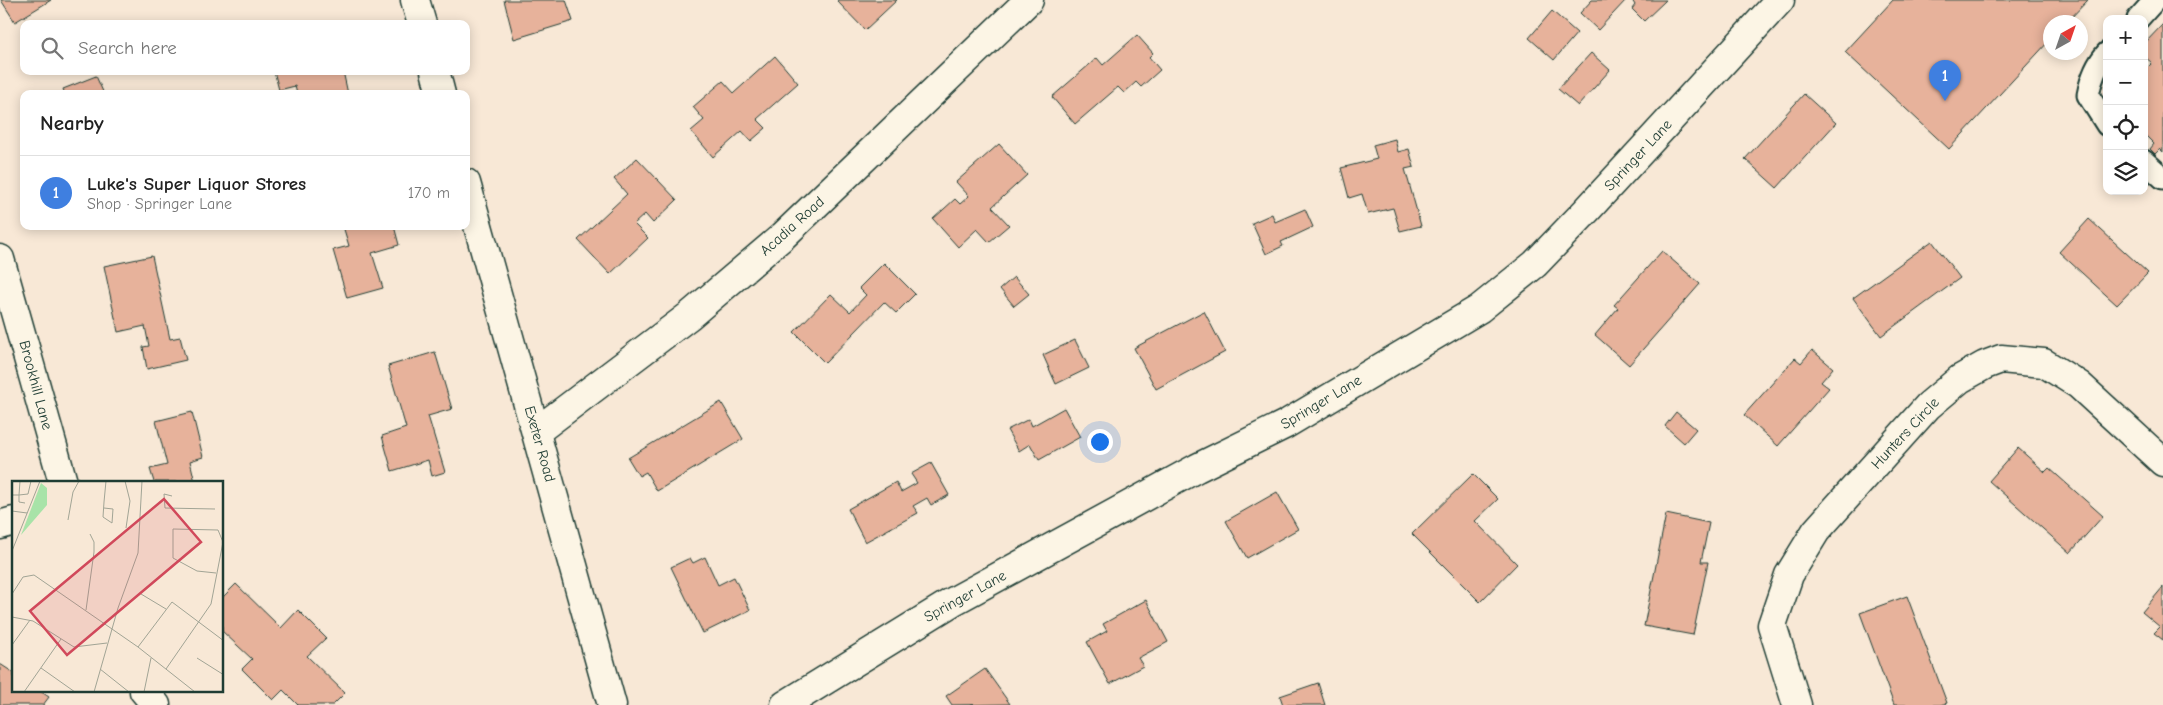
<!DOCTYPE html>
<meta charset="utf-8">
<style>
body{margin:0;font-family:"Comic Neue",sans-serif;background:#f6f6f6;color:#222}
.controls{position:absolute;right:15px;top:15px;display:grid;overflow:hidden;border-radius:10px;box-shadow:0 2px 12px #0003}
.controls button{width:45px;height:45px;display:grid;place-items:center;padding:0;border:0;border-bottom:1px solid #e0e0e0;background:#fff;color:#222;font:25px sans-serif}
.compass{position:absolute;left:2043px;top:15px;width:45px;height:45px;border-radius:50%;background:#fff;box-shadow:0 2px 12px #0003;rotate:40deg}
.you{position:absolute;left:1099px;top:441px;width:18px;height:18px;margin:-12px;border:4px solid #fff;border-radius:50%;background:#1a73e8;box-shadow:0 0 0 8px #1a73e833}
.badge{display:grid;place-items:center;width:32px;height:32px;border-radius:50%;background:#d1495b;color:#fff;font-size:16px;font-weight:700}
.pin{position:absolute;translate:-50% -41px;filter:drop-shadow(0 1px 2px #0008)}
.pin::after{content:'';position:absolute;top:26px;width:18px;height:15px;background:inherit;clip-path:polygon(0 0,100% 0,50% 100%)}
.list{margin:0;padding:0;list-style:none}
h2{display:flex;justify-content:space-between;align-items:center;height:65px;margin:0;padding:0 20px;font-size:21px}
h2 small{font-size:16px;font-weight:400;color:#767676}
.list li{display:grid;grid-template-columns:32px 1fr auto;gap:15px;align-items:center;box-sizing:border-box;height:75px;padding:0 20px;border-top:1px solid #e0e0e0}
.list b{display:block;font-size:19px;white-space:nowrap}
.list p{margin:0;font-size:16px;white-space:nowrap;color:#767676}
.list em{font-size:16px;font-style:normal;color:#767676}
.icon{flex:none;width:28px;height:28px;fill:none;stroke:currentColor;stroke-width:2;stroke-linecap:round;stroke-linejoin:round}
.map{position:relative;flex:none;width:2163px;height:705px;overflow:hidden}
.search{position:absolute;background:#fff;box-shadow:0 2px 12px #0003;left:20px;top:20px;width:450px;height:55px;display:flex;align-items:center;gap:12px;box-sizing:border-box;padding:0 18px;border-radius:10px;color:#767676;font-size:19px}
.panel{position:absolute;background:#fff;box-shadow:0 2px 12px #0003;left:20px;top:90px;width:450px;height:140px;border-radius:10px}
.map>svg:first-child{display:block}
.building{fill:#e7b29b;stroke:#1f3d34}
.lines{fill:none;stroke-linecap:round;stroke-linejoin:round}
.service-casing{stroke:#1f3d34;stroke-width:25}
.minor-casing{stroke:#1f3d34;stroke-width:31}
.service{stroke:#fcf5e5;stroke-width:21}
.minor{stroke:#fcf5e5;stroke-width:28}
.labels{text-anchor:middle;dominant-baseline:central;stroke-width:4;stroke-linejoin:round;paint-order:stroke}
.street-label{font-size:15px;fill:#1f3d34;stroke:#fcf5e5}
.inset-road{fill:none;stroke:#a1a495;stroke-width:1}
.view{fill:#d1495b;fill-opacity:0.15;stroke:#d1495b;stroke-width:2.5}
.inset-edge{fill:none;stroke:#1f3d34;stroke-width:2.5}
</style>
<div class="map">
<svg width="2163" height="705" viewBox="0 0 2163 705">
<rect width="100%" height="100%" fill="#f8e8d6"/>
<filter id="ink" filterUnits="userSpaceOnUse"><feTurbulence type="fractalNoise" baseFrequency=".02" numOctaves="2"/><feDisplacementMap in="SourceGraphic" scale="10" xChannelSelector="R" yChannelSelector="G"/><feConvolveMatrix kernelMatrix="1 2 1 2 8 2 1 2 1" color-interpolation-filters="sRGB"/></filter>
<g filter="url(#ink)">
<!-- building -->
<g class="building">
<path d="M1,0H51L15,22Z"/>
<path d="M504,0H566L573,21L514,39Z"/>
<path d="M838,0H897L865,30L837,1Z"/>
<path d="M1592,0H1626L1598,30L1580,13Z"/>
<path d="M1632,0H1666L1644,21L1632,9L1635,5Z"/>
<path d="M1893,0H2088L2067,22H2050V40L1949,149L1845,52Z"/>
<path d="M1552,11L1577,33L1554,60L1529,38Z"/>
<path d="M2163,24V152L2160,149L2155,154L2150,149L2154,144L2144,134V71L2152,63L2144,56V44Z"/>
<path d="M1137,35L1153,53L1149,57L1160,70L1141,87L1136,82L1124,93L1118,87L1075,124L1052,97L1097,58L1103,65Z"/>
<path d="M1591,53L1610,70L1578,106L1558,89Z"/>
<path d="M775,56L798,83L757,119L766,128L751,141L742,131L713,157L691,131L704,120L693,107L723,81L734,93Z"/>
<path d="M274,71H343L348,94H297L295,86L279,90Z"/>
<path d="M96,76L104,94H65L63,89Z"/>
<path d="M1804,94L1836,123L1777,188L1745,159Z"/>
<path d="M1395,139L1398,152L1409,149L1414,167L1405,169L1421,226L1400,231L1393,208L1368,214L1362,194L1349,198L1341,168L1377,159L1373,145Z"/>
<path d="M999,144L1027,175L992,207L1009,225L989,242L977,229L958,247L933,219L955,199L960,204L969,196L956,182Z"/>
<path d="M637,158L677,200L653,223L645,214L634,224L648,238L610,274L578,240L627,194L614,179Z"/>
<path d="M1305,209L1313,227L1281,242L1283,246L1266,254L1252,223L1272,214L1275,222Z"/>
<path d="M2089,219L2148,273L2117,305L2059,252Z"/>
<path d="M343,226H394L399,245L372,253L383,288L347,298L333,250L349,246Z"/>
<path d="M1932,241L1960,278L1881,336L1853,298Z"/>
<path d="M1662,251L1700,284L1629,365L1595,335L1618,308L1614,305Z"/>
<path d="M152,256L170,339L180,337L186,360L147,369L143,347L149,346L145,326L118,332L104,266Z"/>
<path d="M884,263L915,294L896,313L884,302L825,363L794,332L831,294L850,312L866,295L859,288Z"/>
<path d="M1014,277L1029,294L1014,306L1000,289Z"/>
<path d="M1204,311L1225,352L1156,389L1134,348Z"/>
<path d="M1075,340L1089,368L1056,384L1043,355Z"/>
<path d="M1812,350L1833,368L1821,382L1829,388L1778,446L1744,415L1795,358L1801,363Z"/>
<path d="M435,352L452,409L428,416L445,472L432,476L428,460L392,471L382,436L406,428L388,366Z"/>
<path d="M721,402L743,439L657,491L646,472L639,476L628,458Z"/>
<path d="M1064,408L1080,437L1039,460L1030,444L1019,451L1007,430L1029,419L1032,426Z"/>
<path d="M192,412L203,457L190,461L195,482H154L150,469L167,465L156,421Z"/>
<path d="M1676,412L1696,429L1684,443L1665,426Z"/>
<path d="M2018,448L2045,472L2049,468L2103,516L2070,553L1989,481Z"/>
<path d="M931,463L949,495L931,505L927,498L913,506L918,513L865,542L848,509L896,482L901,492L917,483L911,474Z"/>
<path d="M1473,474L1498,499L1475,521L1517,564L1480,602L1412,534Z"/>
<path d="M1277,492L1298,529L1247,558L1226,521Z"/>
<path d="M1666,514L1709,523L1701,562H1708L1693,635L1644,626Z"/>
<path d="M705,557L718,585L734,577L750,610L703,633L671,567L690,558L693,563Z"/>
<path d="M236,584L281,628L298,610L326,638L307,656L345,693L333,705H298L283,690L273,700L242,669L252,659L222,631V598Z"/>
<path d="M2163,587V640L2154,633L2160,627L2142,612Z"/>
<path d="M1907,596L1947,703L1940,705H1894L1860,613Z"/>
<path d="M1146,600L1168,642L1138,658L1143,666L1110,684L1087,642L1107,631L1103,624Z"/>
<path d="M0,664L14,673V691H40L49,697L43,705H0Z"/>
<path d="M985,669L1010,704L952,705L946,696Z"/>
<path d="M1318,683L1325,705H1283L1280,696Z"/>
</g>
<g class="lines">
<!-- service casing -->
<g class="service-casing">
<g id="service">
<path d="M2138,19L2155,0"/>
<path d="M2107,53C2096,65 2091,79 2088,95L2107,125"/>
<path d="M2144,161L2163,178"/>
</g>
</g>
<!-- minor casing -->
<g class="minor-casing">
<g id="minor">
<path d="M415,0L422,24"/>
<path d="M435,71L441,94"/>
<path d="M466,183L612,705"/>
<path d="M0,259L63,482"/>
<path d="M537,431L689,316L783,236L1029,0"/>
<path d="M0,525L14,521"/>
<path d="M144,691L156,705"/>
<path d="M785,705L952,602L1197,468L1286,424L1479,309L1535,264L1587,210L1780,0"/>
<path d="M1797,705L1772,625L1789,575L1816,531L1928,406L1960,379L1985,365L2001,359L2044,363L2079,385L2163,462"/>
</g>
</g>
<!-- service -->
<use href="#service" class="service"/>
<!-- minor -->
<use href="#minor" class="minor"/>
</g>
</g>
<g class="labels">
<!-- street labels -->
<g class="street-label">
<text transform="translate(1638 155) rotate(-47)">Springer Lane</text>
<text transform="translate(792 226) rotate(-42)">Acadia Road</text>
<text transform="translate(36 385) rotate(75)">Brookhill Lane</text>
<text transform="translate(1321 402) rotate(-31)">Springer Lane</text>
<text transform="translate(1905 433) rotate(-47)">Hunters Circle</text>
<text transform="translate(540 444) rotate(74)">Exeter Road</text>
<text transform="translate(965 596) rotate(-29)">Springer Lane</text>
</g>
</g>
<!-- overview -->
<g transform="translate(12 481)">
<rect width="211" height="211" fill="#f8e8d6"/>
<path d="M29,2L35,7V24L9,54Z" fill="#a8e3a8"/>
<path class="inset-road" d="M113,0L118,20L114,47M0,14H7L8,0M160,15L152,13L153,27L203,28M13,22L7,21V14L16,13L19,0M92,27L101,28L100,42L91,36L92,21L94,0M0,30L15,32M56,39L61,11L67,0M0,70L28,0M0,113L11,96L22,94L126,166L183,211M129,113L154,128M74,129L82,71V61L78,53M0,136L21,140L62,166L95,162M0,164L18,139M126,166L160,121L212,160M185,177L212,194M29,187L63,211M88,188L117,211M154,188L199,123L211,61L206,49L161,48V77L185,90L204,92M12,211L49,158M82,211L106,127L126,72L130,0M132,211L139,177"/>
<path class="view" d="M152,18L189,61L55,174L18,130Z"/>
<rect width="211" height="211" class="inset-edge"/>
</g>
</svg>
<div class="controls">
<button>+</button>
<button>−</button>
<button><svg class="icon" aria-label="locate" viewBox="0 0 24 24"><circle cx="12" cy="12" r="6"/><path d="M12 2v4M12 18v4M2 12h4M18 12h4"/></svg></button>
<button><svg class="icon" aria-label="layers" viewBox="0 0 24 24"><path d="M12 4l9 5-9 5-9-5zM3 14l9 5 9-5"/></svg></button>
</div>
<svg class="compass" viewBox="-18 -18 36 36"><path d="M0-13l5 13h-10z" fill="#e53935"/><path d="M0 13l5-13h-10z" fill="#767676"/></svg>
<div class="you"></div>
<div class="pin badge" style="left:1945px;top:101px;background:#3f7fe0">1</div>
<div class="search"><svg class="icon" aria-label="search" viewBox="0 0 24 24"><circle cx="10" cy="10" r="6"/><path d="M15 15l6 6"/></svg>Search here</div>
<section class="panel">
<h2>Nearby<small></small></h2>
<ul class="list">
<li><span class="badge" style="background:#3f7fe0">1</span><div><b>Luke's Super Liquor Stores</b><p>Shop · Springer Lane</p></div><em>170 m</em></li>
</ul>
</section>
</div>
